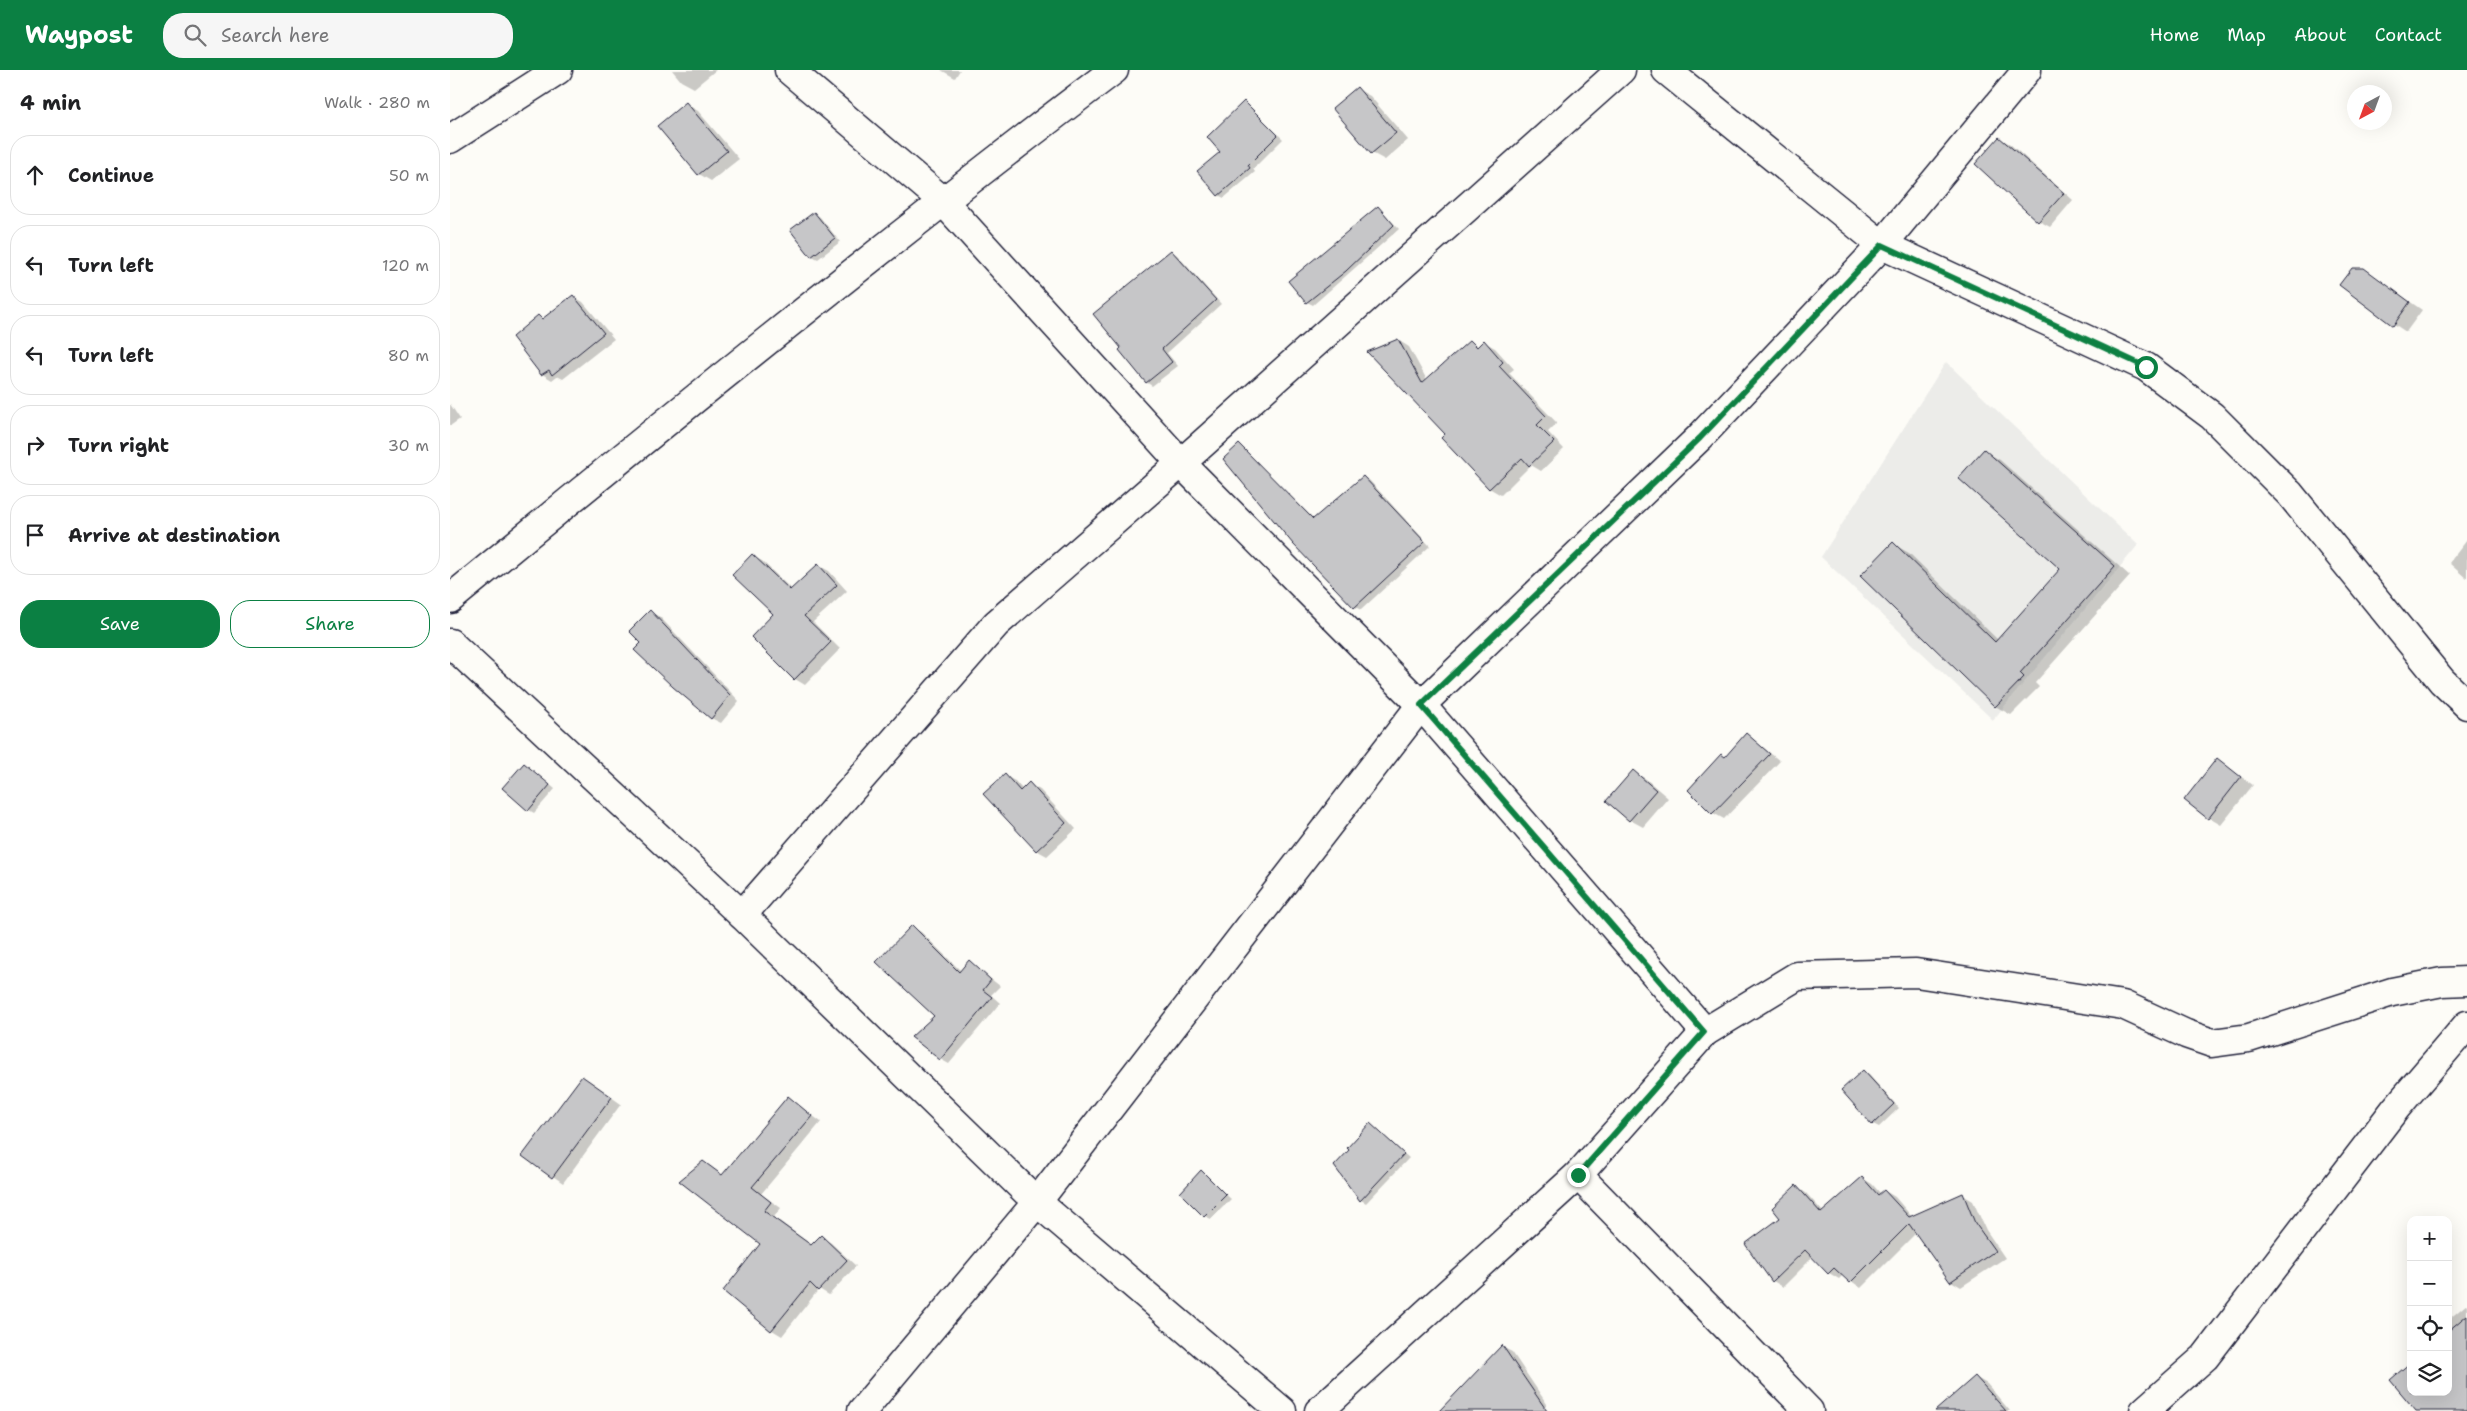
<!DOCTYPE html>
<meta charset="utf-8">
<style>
body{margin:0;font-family:"Shantell Sans",sans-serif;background:#f6f6f6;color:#202124}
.controls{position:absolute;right:15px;bottom:15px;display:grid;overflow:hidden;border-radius:10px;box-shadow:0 5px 20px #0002}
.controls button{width:45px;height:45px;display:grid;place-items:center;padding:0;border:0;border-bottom:1px solid #e0e0e0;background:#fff;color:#202124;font:25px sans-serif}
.compass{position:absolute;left:1897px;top:15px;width:45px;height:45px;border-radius:50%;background:#fff;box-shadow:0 5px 20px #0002;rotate:221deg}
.stop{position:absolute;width:15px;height:15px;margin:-11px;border:4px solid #0b8043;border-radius:50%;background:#fff}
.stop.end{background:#0b8043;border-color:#fff;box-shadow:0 1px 5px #0008}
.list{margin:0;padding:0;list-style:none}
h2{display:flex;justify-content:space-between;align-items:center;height:65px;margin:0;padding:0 20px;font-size:21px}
h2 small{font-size:16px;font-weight:400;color:#757577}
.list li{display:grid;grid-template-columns:32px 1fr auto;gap:15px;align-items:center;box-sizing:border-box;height:80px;margin:0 10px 10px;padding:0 10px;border:1px solid #e0e0e0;border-radius:20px}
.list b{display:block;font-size:19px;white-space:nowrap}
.list em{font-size:16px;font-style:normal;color:#757577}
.actions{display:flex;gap:10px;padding:15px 20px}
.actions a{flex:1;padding:11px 0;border:1px solid #0b8043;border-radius:20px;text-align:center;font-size:18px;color:#0b8043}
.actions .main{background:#0b8043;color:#fff}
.icon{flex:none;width:28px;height:28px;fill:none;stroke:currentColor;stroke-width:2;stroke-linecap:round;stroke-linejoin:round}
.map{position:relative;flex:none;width:2017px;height:1341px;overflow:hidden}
header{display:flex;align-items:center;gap:30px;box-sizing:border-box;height:70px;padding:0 25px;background:#0b8043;color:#fff}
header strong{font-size:24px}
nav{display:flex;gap:28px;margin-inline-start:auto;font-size:18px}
.search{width:350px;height:45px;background:#f6f6f6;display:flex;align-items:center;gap:12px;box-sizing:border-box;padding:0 18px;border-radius:20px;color:#757577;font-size:19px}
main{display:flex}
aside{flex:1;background:#fff}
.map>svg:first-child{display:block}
.built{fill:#ecece9}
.shadow{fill:#0003}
.building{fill:#c6c6c8;stroke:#22223b}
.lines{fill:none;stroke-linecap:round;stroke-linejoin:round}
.street-casing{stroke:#22223b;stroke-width:31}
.street{stroke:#fdfcf7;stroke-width:28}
.route{stroke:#0b8043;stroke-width:6}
</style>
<header>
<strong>Waypost</strong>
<div class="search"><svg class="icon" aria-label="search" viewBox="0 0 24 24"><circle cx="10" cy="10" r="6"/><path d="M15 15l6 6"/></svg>Search here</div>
<nav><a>Home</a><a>Map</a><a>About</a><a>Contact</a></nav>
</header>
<main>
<aside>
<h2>4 min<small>Walk · 280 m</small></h2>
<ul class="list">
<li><svg class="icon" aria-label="ahead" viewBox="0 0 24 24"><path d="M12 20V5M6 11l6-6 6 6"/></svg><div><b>Continue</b></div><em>50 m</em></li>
<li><svg class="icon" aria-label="left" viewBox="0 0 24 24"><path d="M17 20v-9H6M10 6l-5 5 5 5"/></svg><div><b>Turn left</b></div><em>120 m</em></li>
<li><svg class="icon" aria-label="left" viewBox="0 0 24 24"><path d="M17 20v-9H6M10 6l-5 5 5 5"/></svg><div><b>Turn left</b></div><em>80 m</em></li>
<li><svg class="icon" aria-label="right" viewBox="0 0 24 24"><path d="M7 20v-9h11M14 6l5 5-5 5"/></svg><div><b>Turn right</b></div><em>30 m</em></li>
<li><svg class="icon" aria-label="arrive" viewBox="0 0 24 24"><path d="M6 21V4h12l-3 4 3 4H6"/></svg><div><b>Arrive at destination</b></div></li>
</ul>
<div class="actions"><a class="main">Save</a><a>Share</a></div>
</aside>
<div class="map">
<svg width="2017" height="1341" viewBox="0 0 2017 1341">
<rect width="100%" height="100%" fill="#fdfcf7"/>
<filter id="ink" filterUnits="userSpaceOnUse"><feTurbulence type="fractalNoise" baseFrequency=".02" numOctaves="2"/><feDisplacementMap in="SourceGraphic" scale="10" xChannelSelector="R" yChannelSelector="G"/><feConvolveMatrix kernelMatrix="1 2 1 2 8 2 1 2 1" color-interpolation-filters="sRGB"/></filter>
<g filter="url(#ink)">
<!-- built -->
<path class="built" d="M1496,292L1688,475L1543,650L1371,487Z"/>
<!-- shadow -->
<g class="shadow">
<path d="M222,0H266L244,18L231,11Z"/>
<path d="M491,0H510L505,8Z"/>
<path d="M907,19L920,26L958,70L935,90L922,83L884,38Z"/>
<path d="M794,33L833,69L803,99L805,102L774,128L768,125L772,82Z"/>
<path d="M236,34L248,41L289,89L261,111L249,104Z"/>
<path d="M1549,68L1560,74L1623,130L1600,157L1589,151L1527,94Z"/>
<path d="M928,137L949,159L863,235L857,232Z"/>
<path d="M364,143L370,147L390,172L368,189L362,186Z"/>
<path d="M721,181L727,185L771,234L717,283L728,296L702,316L696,312Z"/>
<path d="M1913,199L1972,240L1956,262L1944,254Z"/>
<path d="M123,226L133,232L164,269L113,309L107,306L102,310L92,304L88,247L94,250Z"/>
<path d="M948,270L959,277L977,310L1020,271L1029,277L1034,272L1045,278L1064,299L1059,303L1107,353L1098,362L1114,379L1091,401L1081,395L1051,425L1039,418L996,364Z"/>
<path d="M0,334L10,349L0,356Z"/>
<path d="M789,376L864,449L913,407L919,410L980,476L911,540L905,537Z"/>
<path d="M1534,381L1550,390L1680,506L1585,613L1589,617L1561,645L1545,636L1443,474L1459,483L1548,570L1612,499Z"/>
<path d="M2017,470V509L1999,493Z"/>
<path d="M302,486L312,491L342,520L368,495L379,501L397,521L363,552L390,579L355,615L345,609L325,544Z"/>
<path d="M200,542L210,547L289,631L271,653L261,648L193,573Z"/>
<path d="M1296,664L1330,691L1274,749L1263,743L1239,720L1276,688Z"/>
<path d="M1767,690L1803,715L1771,755L1759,748Z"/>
<path d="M75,694L105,719L84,743L79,740Z"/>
<path d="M1183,702L1196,709L1218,728L1193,757L1180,750L1158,731Z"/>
<path d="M555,706L565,711L573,720L579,714L590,720L626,759L597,786L586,780Z"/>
<path d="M462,857L471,862L511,901L519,892L550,916L541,925L550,933L499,994L490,989L486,946Z"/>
<path d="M1413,1001L1419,1005L1449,1038L1429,1057L1423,1054Z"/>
<path d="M143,1014L171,1034L113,1113L74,1086Z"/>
<path d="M338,1027L371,1052L311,1124L331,1138L324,1147L363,1176L371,1167L381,1173L406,1196L379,1225L369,1219L332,1266L322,1260L312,1174L253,1092L274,1106Z"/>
<path d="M920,1054L959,1088L916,1133L911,1130Z"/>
<path d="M751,1102L781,1129L761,1149L755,1146Z"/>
<path d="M1412,1108L1422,1114L1431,1124L1435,1121L1445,1127L1462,1147L1513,1125L1523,1131L1536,1160L1555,1188L1511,1217L1501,1211L1466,1163L1411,1218L1393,1205L1389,1209L1379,1203L1363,1187L1333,1217L1323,1211L1332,1148L1346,1117L1356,1123L1374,1143Z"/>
<path d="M2017,1234V1341H1967L1961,1322H1998V1250Z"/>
<path d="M1052,1277L1062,1282L1097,1334L1090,1341H991Z"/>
<path d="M1525,1307L1537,1314L1560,1341H1487Z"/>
</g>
<!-- building -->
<g class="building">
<path d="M907,17L946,63L921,84L882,38Z"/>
<path d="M794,31L828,65L798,95L800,98L768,126L747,101L770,82L757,67Z"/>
<path d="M236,32L277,81L248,105L207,56Z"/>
<path d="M1549,67L1614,123L1588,152L1525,94Z"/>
<path d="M928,136L944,155L896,201L856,233L838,211Z"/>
<path d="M364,142L385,168L361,187L340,160Z"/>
<path d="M721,180L766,230L712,279L722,292L696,313L669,280L671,278L643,244Z"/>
<path d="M1902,198H1914L1960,232L1943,256L1889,215Z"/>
<path d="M123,225L154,263L102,305L99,300L91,305L62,267L88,245L92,249Z"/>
<path d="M948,269L972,313L1020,270L1027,277L1034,270L1053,292L1049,296L1096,346L1087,355L1104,372L1079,396L1072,388L1039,419L991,368L995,364L917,282Z"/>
<path d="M789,374L863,449L913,406L975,472L904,538L843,474L773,389Z"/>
<path d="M1534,379L1665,496L1570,603L1574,607L1545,637L1410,506L1443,472L1545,572L1610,499L1508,408Z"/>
<path d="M302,484L340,520L368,494L387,515L354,546L381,572L344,610L301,567L323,544L282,505Z"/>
<path d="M200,540L280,625L261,649L223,617L184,580L191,573L179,561Z"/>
<path d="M1296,663L1320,684L1262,744L1238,720L1271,684L1275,687Z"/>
<path d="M1767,688L1791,707L1758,749L1734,730Z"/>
<path d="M74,693L100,715L78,741L52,718Z"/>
<path d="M1183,700L1206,720L1179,751L1156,731Z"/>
<path d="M555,704L570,721L579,712L616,753L586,781L533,724Z"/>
<path d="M462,855L509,902L519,890L541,910L533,920L542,927L490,990L461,967L484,946L426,892Z"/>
<path d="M1413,1000L1444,1034L1422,1055L1391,1020Z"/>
<path d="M132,1006L162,1027L102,1108L72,1086Z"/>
<path d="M338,1026L362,1046L302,1117L321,1132L314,1141L361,1175L371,1165L397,1190L368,1221L360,1213L321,1261L273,1221L310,1174L229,1111L253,1091L272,1105Z"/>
<path d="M920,1053L954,1084L910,1131L884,1096L899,1080L897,1078Z"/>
<path d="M751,1100L776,1125L754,1147L730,1123Z"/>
<path d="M1412,1107L1428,1125L1434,1120L1459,1147L1513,1123L1525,1153L1545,1181L1500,1212L1459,1154L1400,1213L1384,1198L1378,1204L1355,1180L1322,1212L1295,1174L1330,1148L1322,1138L1346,1115L1371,1143Z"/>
<path d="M2017,1245V1341H1966L1940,1310L1961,1292V1322H1998V1261Z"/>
<path d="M1052,1275L1097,1341H989Z"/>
<path d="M1525,1306L1556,1341H1485Z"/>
</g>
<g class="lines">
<!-- street casing -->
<g class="street-casing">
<g id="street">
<path d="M339,0L492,130L731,393L971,635L1255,962"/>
<path d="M1216,0L1432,175L1696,297L1762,346L1840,424L1992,611L2017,635"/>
<path d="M0,69L108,0"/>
<path d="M0,529C218,349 438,171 664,0"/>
<path d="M0,573L292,845L587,1132L832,1341"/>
<path d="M292,845L546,554L731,393L1171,0"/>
<path d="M1128,1105L1359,1341"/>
<path d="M412,1341L587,1132L971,635L1250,367L1432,175L1577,0"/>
<path d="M869,1341L1128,1105L1255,962L1347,906L1466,903L1673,935L1736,964L1762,973L1799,968L1942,922L1992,912L2017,911"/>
<path d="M1694,1341L1755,1287L1946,1038L2017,955"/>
</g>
</g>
<!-- street -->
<use href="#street" class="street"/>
</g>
</g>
<g class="lines" filter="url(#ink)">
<!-- route -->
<path class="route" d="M1128,1105L1254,962L971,635L1250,368L1432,175L1696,297"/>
</g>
</svg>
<div class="controls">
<button>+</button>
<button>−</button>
<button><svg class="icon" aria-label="locate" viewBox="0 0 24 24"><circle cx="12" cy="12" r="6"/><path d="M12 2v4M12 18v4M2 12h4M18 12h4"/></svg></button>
<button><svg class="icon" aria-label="layers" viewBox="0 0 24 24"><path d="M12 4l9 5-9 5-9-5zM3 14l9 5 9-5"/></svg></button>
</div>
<svg class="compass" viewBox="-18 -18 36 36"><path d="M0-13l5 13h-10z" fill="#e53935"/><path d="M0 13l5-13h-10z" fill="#757577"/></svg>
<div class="stop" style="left:1696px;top:297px"></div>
<div class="stop end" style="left:1128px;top:1105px"></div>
</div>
</main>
